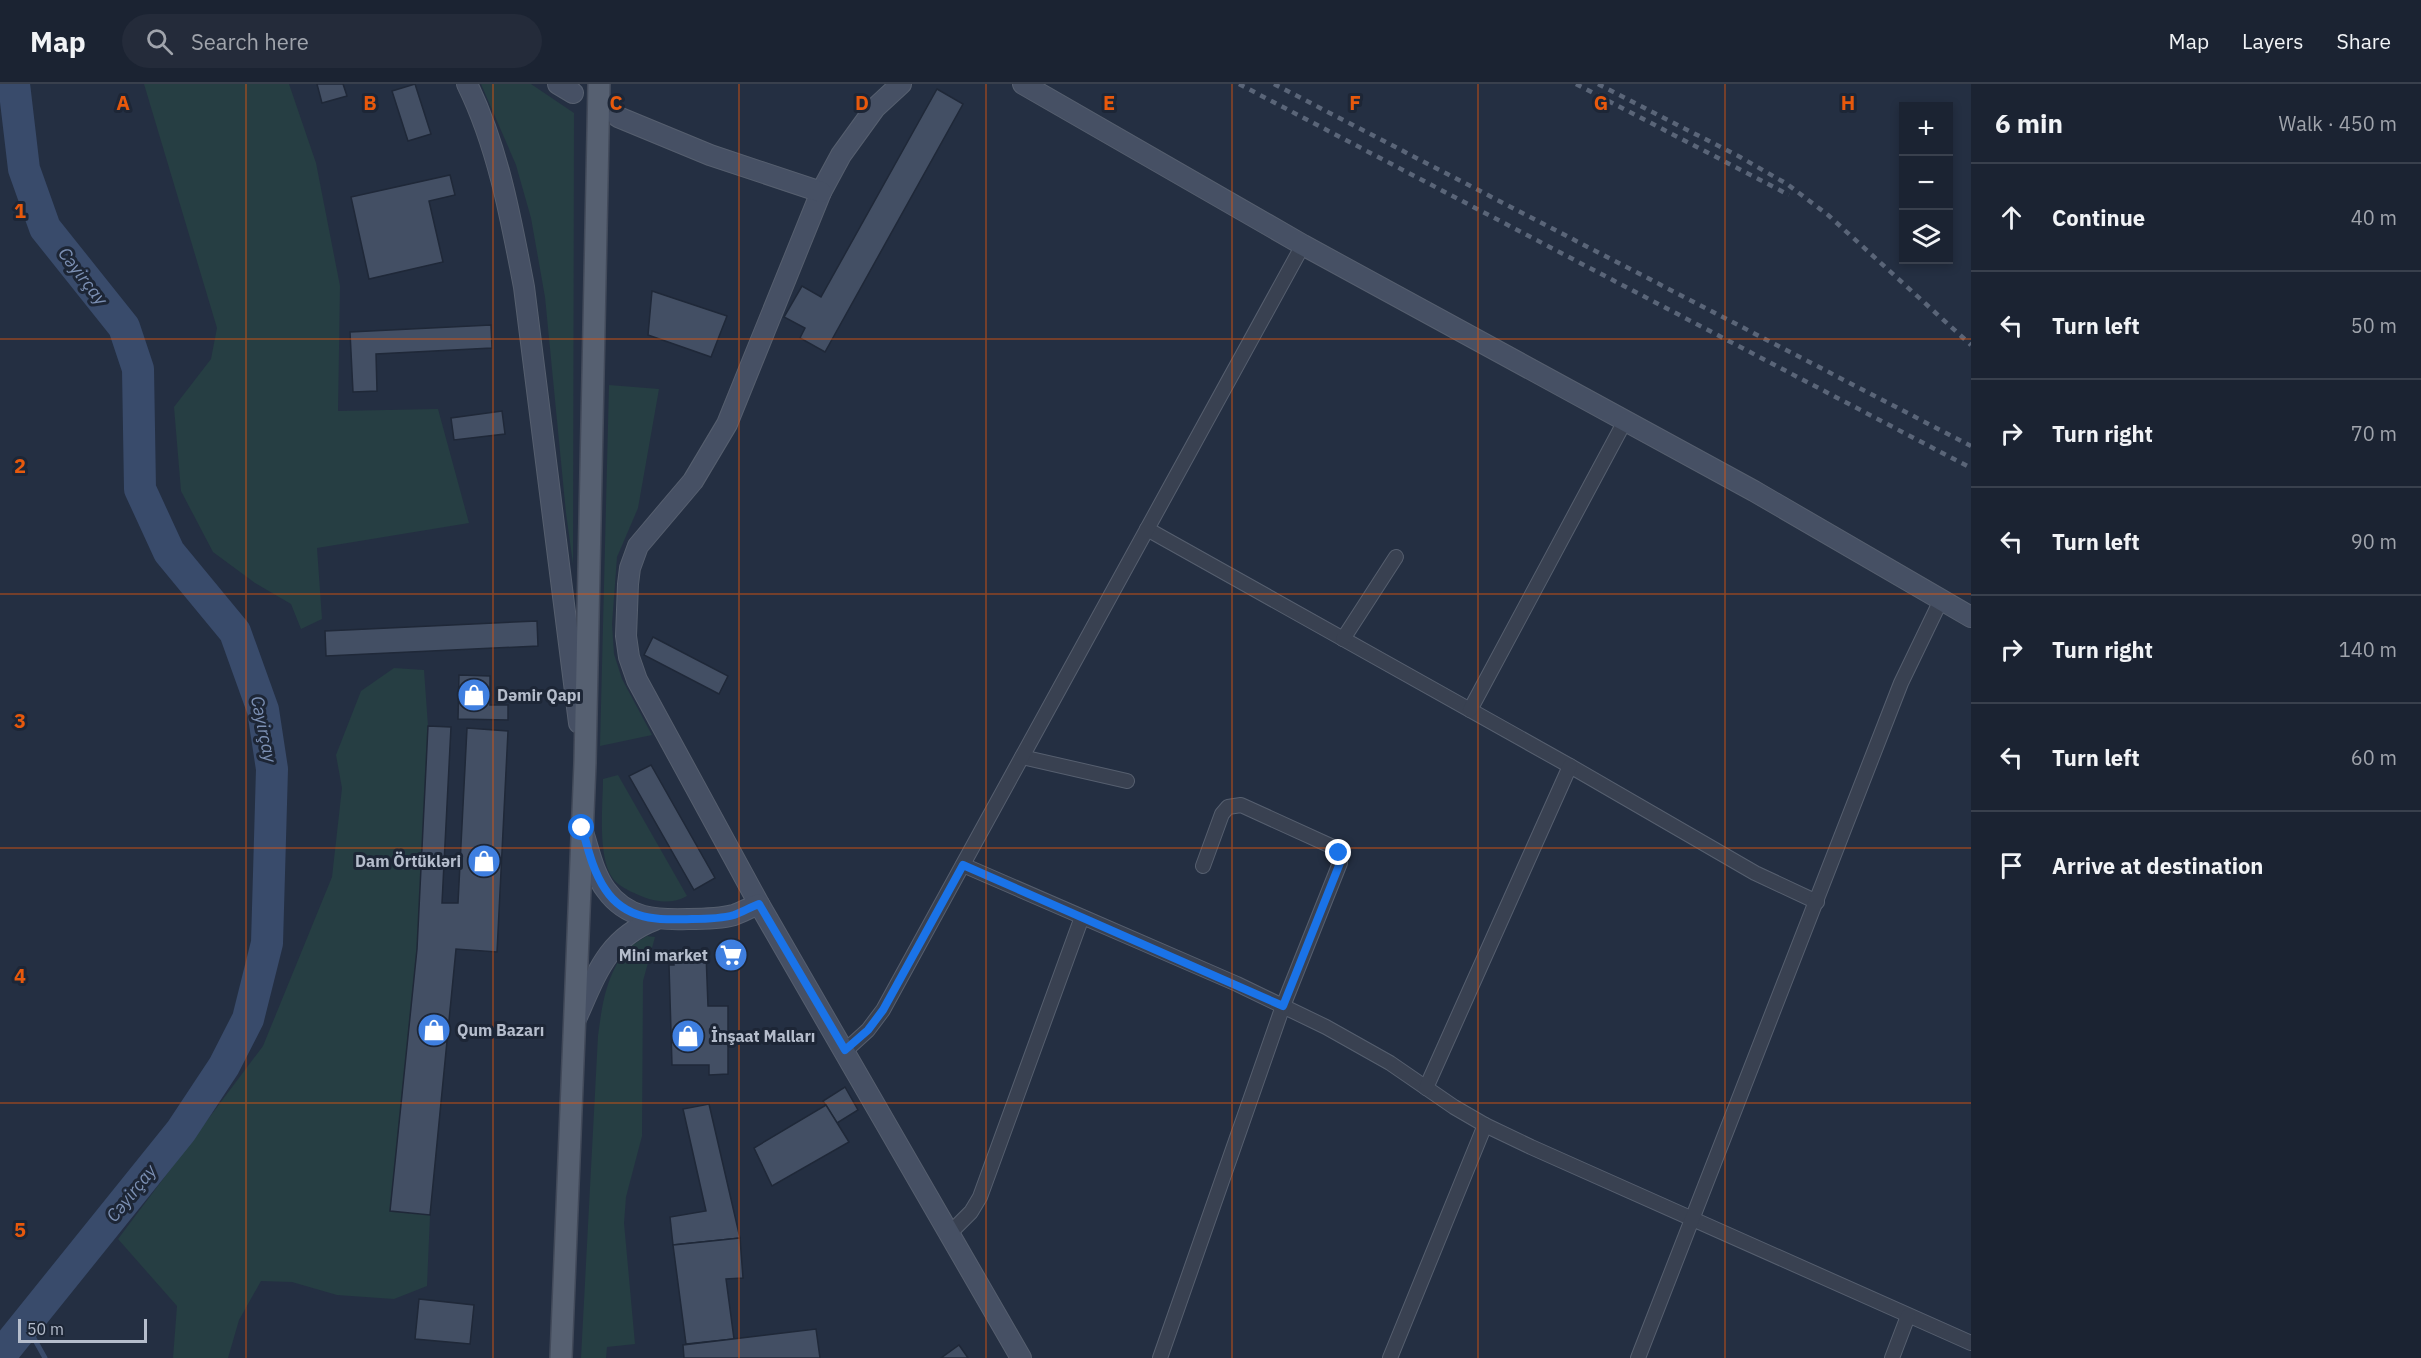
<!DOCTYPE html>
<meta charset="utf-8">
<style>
body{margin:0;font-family:"IBM Plex Sans",sans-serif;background:#242b3a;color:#f1f3f6}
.controls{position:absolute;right:18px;top:18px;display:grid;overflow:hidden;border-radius:0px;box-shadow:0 3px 9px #0003}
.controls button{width:54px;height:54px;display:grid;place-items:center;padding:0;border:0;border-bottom:2px solid #39404d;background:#1b2332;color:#f1f3f6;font:30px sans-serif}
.scale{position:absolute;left:18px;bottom:15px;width:129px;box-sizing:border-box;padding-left:6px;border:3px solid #b5bdcc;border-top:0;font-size:16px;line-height:21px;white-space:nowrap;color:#b5bdcc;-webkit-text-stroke:4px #1d2636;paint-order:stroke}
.stop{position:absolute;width:18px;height:18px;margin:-14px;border:4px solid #1a73e8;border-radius:50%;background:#fff}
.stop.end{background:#1a73e8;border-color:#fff;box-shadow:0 2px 6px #0008}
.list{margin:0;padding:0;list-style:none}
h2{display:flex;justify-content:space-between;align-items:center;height:78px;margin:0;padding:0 24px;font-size:26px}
h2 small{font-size:20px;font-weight:400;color:#a0a4ac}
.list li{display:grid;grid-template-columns:39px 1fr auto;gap:18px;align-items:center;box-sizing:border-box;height:108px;padding:0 24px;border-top:2px solid #39404d}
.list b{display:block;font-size:22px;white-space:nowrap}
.list em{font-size:20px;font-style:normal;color:#a0a4ac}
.icon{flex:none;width:33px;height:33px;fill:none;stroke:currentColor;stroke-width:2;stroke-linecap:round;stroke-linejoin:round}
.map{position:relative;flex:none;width:1971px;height:1274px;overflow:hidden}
header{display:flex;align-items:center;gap:36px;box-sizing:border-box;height:84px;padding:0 30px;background:#1b2332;border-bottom:2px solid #39404d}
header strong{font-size:28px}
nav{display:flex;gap:33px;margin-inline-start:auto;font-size:21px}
.search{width:420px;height:54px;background:#242b3a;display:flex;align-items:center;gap:15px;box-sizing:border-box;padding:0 21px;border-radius:33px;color:#a0a4ac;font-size:22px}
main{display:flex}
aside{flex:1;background:#1b2332}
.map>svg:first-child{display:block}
.green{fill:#263e43}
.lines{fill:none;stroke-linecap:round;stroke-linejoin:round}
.stream{stroke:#394b6b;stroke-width:5}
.river{stroke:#394b6b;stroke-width:32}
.building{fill:#434f64;stroke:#1f2838;stroke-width:1.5}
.street-casing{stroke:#565f6f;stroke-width:16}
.secondary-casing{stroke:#565f6f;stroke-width:22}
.primary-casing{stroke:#424a5a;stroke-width:24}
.street{stroke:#394151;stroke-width:14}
.secondary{stroke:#465064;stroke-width:20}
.primary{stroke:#566071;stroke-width:21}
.rail{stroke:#5a6578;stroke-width:4.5;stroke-dasharray:6 6;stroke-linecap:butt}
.route{stroke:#1a73e8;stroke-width:8}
.grid{fill:none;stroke:#e8590c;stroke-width:1.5;stroke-opacity:0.55}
.labels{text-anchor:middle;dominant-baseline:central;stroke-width:6;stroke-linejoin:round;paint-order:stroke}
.poi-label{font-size:16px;font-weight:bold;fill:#b5bdcc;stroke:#1d2636;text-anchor:start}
.water-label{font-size:18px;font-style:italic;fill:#7c90b4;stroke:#1d2636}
.grid-label{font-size:20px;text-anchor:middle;font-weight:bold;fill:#e8590c;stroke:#1d2636;stroke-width:6;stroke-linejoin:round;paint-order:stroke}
</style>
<header>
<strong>Map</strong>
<div class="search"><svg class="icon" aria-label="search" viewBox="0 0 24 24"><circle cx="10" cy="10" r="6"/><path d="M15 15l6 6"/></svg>Search here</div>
<nav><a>Map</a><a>Layers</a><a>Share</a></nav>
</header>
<main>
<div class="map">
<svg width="1971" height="1274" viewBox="0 0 1971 1274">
<rect width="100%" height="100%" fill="#242f42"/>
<!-- green -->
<g class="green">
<path d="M144,0H289L316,79L340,202L338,327L438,325L469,439L317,464L322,535L301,545L291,520L255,499L213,468L181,407L174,323L211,275L217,244Z"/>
<path d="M481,0H531L574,29L573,480L566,429L545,213L531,134L516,81Z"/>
<path d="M609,301L659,305L638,424L617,473L612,540L614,570L622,595L652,651L600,662Z"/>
<path d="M394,584L424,586L428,642L417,865L390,1127L430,1131L427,1202L394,1215L337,1211L292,1198L261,1197L239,1236L228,1274H173L177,1222L118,1155L263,962L332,793L342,704L336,671L361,607Z"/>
<path d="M618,691L687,812C675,819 660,819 646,814C636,810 626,806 617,799C596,781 603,722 603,695Z"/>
<path d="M647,852L655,853L643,897L642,1052L626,1113L624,1139L635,1260L607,1263L606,1274H581L598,952C602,922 606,890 627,866C632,860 641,856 647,852Z"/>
</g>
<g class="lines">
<!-- stream -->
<path class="stream" d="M26,1240L45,1274"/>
<!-- river -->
<path class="river" d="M0,1272L181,1047L224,982L248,935L267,859L272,685L263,626L235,548L169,468L140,405L138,285L124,243L45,144L24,85L14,0"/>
</g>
<!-- building -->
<g class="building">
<path d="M317,0H343L347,12L322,19Z"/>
<path d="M415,0L431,50L408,57L392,7Z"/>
<path d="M937,5L963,20L825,268L800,254L805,244L784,233L802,202L821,213Z"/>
<path d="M450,91L455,111L429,117L443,178L369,195L351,113Z"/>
<path d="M652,207L727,232L711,273L648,251Z"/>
<path d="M491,241L492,264L376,270L377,307L353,308L350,248Z"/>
<path d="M502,327L505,350L454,356L451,334Z"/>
<path d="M537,537L538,562L326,572L325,547Z"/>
<path d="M653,553L728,592L719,610L644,571Z"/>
<path d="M459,591L490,592V621H508V636L458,635Z"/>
<path d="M428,642L451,643L442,819H458L467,644L508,647L497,868L456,865L430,1131L390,1127L417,865Z"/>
<path d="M651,681L715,794L694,806L629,692Z"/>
<path d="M734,856L745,876L728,887L716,866Z"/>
<path d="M706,869L708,922H728V990L709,991V981H672L669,881H674V870Z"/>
<path d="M845,1003L858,1026L837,1039L823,1017Z"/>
<path d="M709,1020L740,1154L673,1161L670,1133L706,1127L683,1025Z"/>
<path d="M826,1021L849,1058L772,1102L754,1064Z"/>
<path d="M740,1154L743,1194L726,1195L734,1255L686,1260L673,1161Z"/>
<path d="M419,1215L474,1221L470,1260L415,1255Z"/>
<path d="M816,1245L820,1274H684L683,1261Z"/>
<path d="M959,1261L968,1274H941Z"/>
</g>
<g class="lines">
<!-- street casing -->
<g class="street-casing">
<g id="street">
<path d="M1147,445L1570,682L1755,789L1817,818"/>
<path d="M1343,555L1396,473"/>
<path d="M1470,626L1625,337"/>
<path d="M1022,673L1127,697"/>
<path d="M963,781L1237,900L1326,943L1390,979L1454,1023L1485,1041L1531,1063L1971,1259"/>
<path d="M845,967L868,946L883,926L1303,161"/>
<path d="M1426,1004L1570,682"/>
<path d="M949,1150L971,1128L980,1113L1082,833"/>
<path d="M1160,1274L1283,922L1340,779L1339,769L1331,762L1241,721L1228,723L1222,730L1203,782"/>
<path d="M1390,1274L1485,1041"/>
<path d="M1638,1274L1901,599L1941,516"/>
<path d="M1892,1274L1908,1232"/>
</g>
</g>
<!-- secondary casing -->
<g class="secondary-casing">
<g id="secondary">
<path d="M467,0C498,63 511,135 524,203L579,639"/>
<path d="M558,0L573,9"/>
<path d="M901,0L875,24L841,71L821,108L727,340L693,397L638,462L630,484L628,500L626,552L629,573L637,596L759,820L1021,1274"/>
<path d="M1023,0L1303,161L1754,407L1971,533"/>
<path d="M618,33L710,71L821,108"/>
<path d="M584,751C590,770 594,790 606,806C627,835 656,836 688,835C703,835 719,835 734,831C742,828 751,823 759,820"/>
<path d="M576,935C596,891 607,854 655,836"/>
</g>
</g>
<!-- primary casing -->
<g class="primary-casing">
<path id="primary" d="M561,1274L585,679L599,0"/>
</g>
<!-- street -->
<use href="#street" class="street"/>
<!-- secondary -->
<use href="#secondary" class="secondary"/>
<!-- primary -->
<use href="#primary" class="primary"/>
<!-- rail -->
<g class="rail">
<path d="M1239,0L1971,384"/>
<path d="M1274,0L1971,362"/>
<path d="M1576,0L1789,111"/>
<path d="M1598,0L1740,73L1787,100L1828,131L1971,261"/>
</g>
</g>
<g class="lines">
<!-- route -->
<path class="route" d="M582,744C588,765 593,787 605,805C626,837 658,836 692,835C706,835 720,835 734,831C742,828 751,823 759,820L845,966L868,946L883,926L963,781L1283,922L1340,779L1339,769"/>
</g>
<!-- grid -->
<path class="grid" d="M246,0V1274M493,0V1274M739,0V1274M986,0V1274M1232,0V1274M1478,0V1274M1725,0V1274M0,255H1971M0,510H1971M0,764H1971M0,1019H1971"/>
<!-- icons -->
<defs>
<g id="shop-disc" transform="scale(1.725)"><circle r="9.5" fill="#3f7fe0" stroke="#1d2636"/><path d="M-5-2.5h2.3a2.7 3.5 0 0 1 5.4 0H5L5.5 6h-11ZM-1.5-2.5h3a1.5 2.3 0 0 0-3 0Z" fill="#fff"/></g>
<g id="supermarket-disc" transform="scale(1.725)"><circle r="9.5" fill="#3f7fe0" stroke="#1d2636"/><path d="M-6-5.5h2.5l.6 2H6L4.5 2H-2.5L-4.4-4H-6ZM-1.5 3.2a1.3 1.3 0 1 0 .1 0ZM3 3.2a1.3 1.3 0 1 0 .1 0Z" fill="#fff"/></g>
</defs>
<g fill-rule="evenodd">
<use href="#shop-disc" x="474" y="611"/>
<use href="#shop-disc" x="484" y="777"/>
<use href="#supermarket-disc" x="731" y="871"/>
<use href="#shop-disc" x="434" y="946"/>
<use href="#shop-disc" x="688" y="952"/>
</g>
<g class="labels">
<!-- poi labels -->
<g class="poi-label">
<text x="497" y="611">Dəmir Qapı</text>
<text x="461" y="777" text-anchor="end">Dam Örtükləri</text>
<text x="708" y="871" text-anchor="end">Mini market</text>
<text x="457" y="946">Qum Bazarı</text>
<text x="711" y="952">İnşaat Malları</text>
</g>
<!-- water labels -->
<g class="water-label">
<text transform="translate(83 192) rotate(52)">Cəyirçay</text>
<text transform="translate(264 645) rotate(78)">Cəyirçay</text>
<text transform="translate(131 1109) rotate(-51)">Cəyirçay</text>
</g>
</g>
<g class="grid-label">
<text x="123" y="26">A</text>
<text x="370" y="26">B</text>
<text x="616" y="26">C</text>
<text x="862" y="26">D</text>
<text x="1109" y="26">E</text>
<text x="1355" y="26">F</text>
<text x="1601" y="26">G</text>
<text x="1848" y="26">H</text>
<text x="20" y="134">1</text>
<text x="20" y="389">2</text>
<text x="20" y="644">3</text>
<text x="20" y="899">4</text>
<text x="20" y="1153">5</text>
</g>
</svg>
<div class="controls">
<button>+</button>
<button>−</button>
<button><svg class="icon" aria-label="layers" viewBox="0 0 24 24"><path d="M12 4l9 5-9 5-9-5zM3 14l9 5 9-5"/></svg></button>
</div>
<div class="scale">50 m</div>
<div class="stop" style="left:582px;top:744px"></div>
<div class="stop end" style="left:1339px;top:769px"></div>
</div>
<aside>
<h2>6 min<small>Walk · 450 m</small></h2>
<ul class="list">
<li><svg class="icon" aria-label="ahead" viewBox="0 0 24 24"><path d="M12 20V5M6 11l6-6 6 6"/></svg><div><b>Continue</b></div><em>40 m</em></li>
<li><svg class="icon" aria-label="left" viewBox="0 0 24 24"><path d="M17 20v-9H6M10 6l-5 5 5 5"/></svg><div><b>Turn left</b></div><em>50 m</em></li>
<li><svg class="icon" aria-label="right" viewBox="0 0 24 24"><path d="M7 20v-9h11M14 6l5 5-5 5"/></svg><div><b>Turn right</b></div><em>70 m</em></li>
<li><svg class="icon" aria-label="left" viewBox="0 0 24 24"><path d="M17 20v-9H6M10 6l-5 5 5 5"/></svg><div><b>Turn left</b></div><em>90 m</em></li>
<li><svg class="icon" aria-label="right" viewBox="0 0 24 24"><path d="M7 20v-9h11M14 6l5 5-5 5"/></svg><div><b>Turn right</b></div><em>140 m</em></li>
<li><svg class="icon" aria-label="left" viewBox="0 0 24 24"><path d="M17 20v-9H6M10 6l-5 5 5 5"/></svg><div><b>Turn left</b></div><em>60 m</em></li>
<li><svg class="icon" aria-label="arrive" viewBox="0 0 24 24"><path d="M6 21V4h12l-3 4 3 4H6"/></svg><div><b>Arrive at destination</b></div></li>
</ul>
</aside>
</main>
